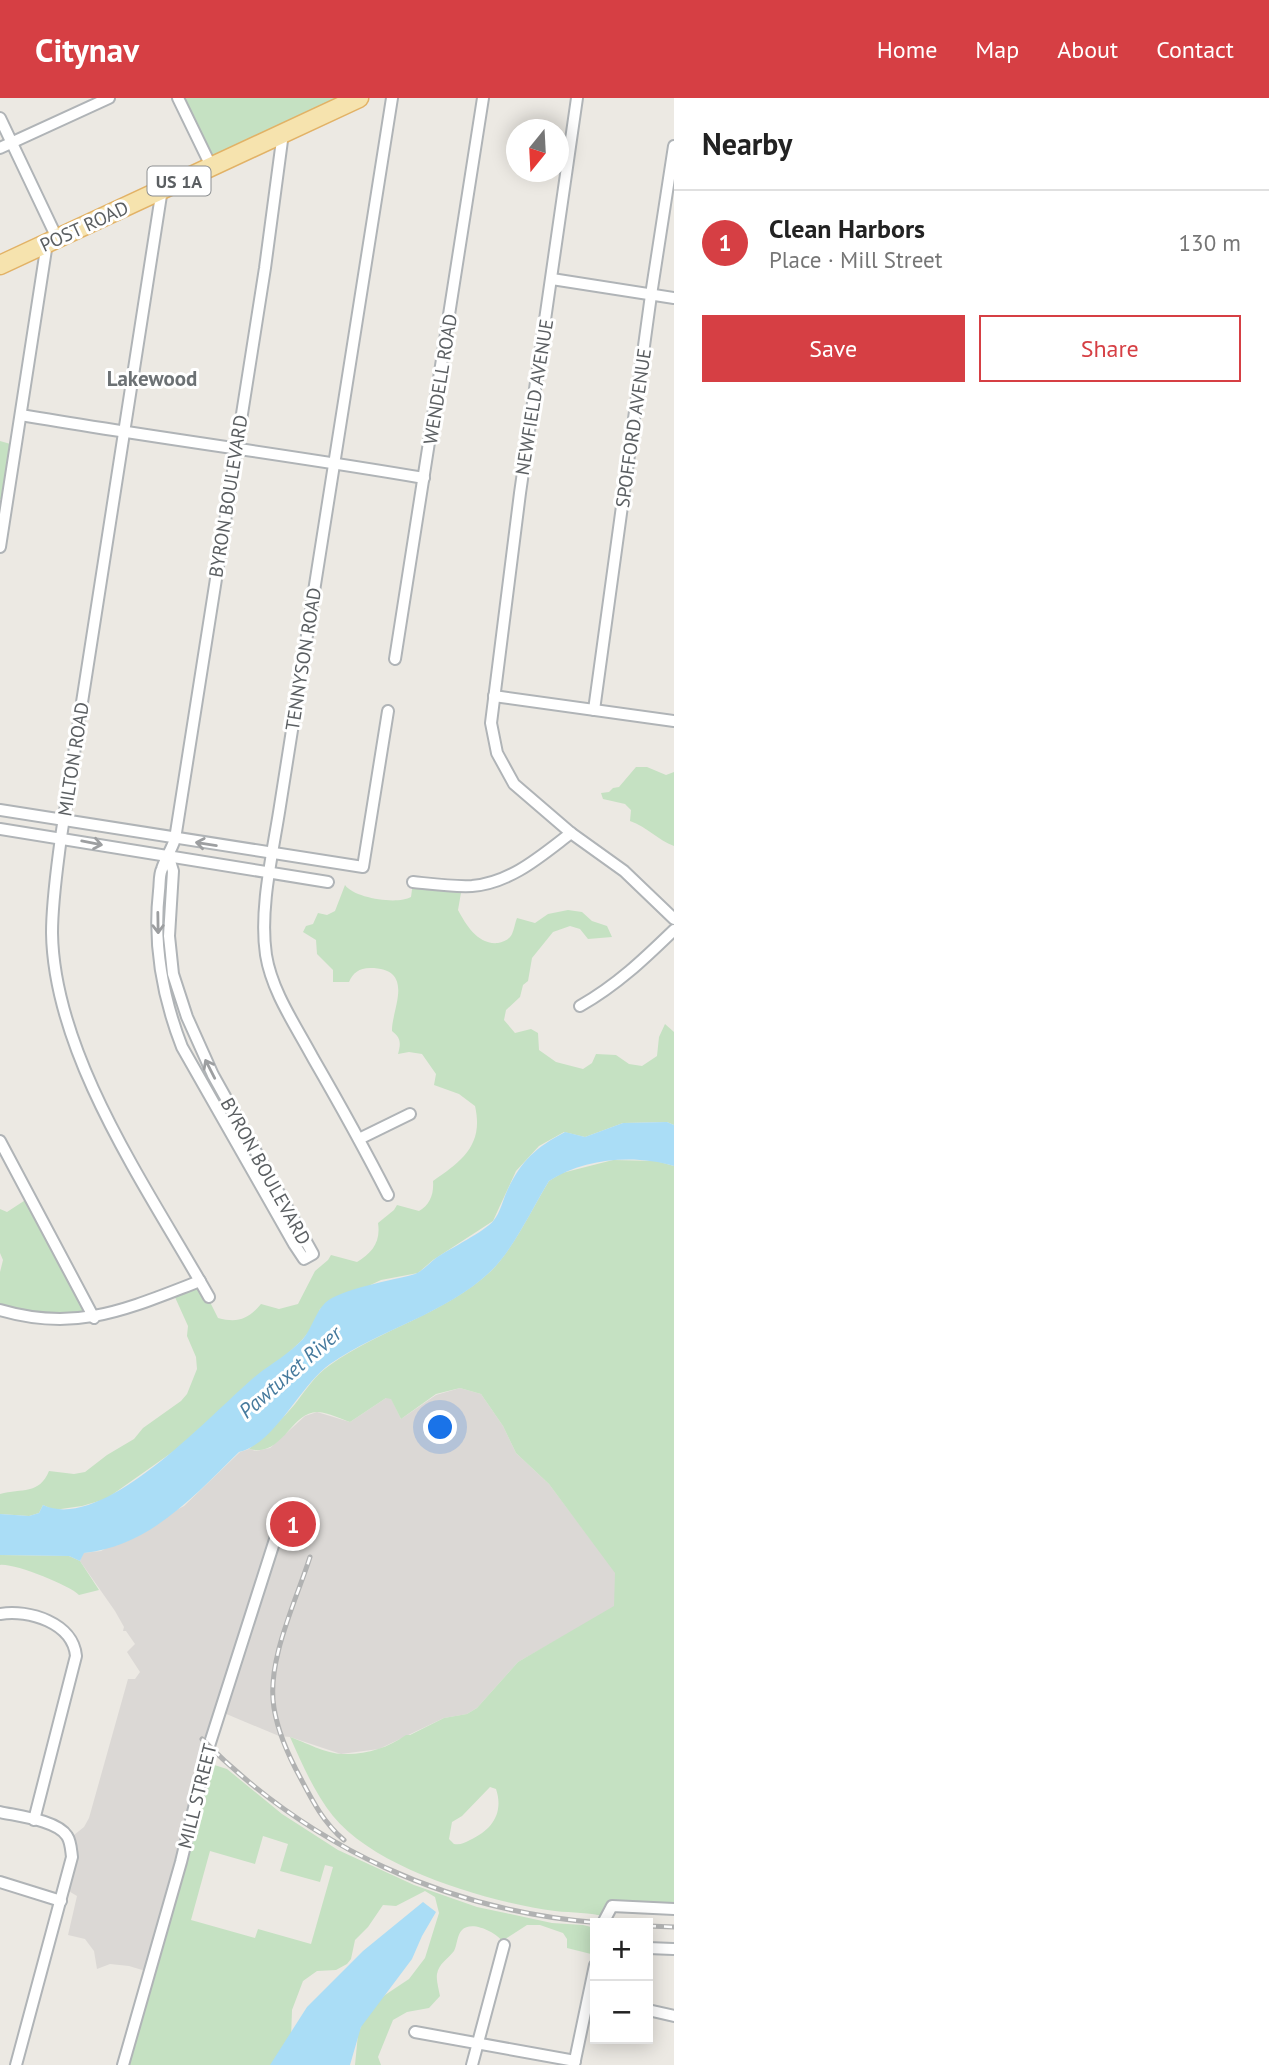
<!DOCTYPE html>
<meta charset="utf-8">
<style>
body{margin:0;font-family:"PT Sans",sans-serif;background:#f2f2f2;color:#222}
.controls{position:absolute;right:21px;bottom:21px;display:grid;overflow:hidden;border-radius:0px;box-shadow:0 4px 18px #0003}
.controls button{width:63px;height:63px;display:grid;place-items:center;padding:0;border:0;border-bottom:2px solid #e0e0e0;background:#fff;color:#222;font:35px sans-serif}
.compass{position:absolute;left:506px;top:21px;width:63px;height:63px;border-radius:50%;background:#fff;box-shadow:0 4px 18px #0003;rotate:198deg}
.you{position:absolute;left:441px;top:1330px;width:24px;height:24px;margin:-18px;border:5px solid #fff;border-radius:50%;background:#1a73e8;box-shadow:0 0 0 10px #1a73e833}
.badge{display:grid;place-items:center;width:46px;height:46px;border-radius:50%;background:#d63f44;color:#fff;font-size:23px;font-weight:700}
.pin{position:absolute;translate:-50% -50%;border:4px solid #fff;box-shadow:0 2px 7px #0006}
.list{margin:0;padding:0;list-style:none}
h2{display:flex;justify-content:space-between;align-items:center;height:91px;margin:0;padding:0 28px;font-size:30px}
h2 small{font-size:23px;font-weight:400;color:#767676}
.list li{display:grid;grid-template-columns:46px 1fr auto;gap:21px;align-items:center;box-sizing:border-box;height:105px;padding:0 28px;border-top:2px solid #e0e0e0}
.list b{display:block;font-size:26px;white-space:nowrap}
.list p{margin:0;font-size:23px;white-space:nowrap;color:#767676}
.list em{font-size:23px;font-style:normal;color:#767676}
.actions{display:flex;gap:14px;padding:21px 28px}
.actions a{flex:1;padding:16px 0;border:2px solid #d63f44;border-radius:0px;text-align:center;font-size:24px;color:#d63f44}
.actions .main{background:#d63f44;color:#fff}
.map{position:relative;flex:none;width:674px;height:1967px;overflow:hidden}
header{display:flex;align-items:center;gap:42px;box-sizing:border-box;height:98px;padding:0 35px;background:#d63f44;color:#fff}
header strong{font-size:33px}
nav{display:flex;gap:38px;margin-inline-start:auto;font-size:24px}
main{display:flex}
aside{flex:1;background:#fff}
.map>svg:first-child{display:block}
.industrial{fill:#dbd8d5}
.green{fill:#c5e1c2;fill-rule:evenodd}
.water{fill:#aaddf6}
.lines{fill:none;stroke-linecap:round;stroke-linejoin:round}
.street-casing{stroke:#b0b4b7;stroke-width:14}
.primary-casing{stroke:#e2b266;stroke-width:21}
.street{stroke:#fff;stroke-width:10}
.primary{stroke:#f6e3ae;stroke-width:18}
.rail-casing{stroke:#b1b2b2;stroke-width:5}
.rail{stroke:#fff;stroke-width:2.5;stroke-dasharray:8;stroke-linecap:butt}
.oneway{stroke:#9d9fa1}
.labels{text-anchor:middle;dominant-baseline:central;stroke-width:6;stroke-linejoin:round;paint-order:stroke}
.shield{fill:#fff;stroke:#8c8f91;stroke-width:2}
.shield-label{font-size:18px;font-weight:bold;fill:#5b5f62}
.street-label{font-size:19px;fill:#5b5f62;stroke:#fff}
.neighbourhood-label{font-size:21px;font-weight:bold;fill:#6c7174;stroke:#fff}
.water-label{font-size:21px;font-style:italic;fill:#467a9d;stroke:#fff}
</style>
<header>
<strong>Citynav</strong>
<nav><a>Home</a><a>Map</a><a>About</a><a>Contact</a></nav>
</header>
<main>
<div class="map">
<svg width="674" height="1967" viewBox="0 0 674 1967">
<rect width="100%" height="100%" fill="#ece9e3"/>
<!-- industrial -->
<path class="industrial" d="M460,1290L481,1296L503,1328L516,1355L549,1386L616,1475L615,1509L518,1564L477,1610L467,1616L444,1620L379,1651L341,1656L290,1639L279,1638L224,1615L149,1874L129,1868L110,1866L97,1871L94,1853L85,1841L68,1837L77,1798L67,1792L69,1741L84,1729L89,1720L128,1581H135L140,1574L127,1554L135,1546L126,1533H123L124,1529L115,1513L80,1463L83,1455L101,1453L184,1408L240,1354L249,1351L256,1353L270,1350L305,1318L317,1314L350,1324L386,1300H391L401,1321L436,1297Z"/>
<!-- green -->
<g class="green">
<path d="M178,0H359L213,68Z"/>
<path d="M0,343L14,347L6,402L0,401Z"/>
<path d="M636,669H647L666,677L674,674V748C658,742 647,729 630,723L631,712L625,706L603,701L601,695L609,694L613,690L619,689Z"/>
<path d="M413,784L462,789L458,812C466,827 478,847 498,845C503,844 509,842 512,836C514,832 515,825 517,820L535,825L548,816L568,812L582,814L592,823L607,828L612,839L588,841L580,831L570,828L553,834L532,860L528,883L523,887L520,899L506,912L504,922L515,935L531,931L538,935L539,952L556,964L583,971L592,965L596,956L616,957L629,966L642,968L657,958L659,939L665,926L674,934V1027L667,1024L623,1025L585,1039L564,1034L539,1048L516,1073L493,1123L433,1162L418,1175L381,1182L320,1211L312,1230L301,1243L286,1257L258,1277L181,1348L106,1401L82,1408L54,1412L43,1407L39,1415L29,1418L0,1416V1396C22,1390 39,1397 49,1373L74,1376L85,1374L107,1357L134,1341L143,1330L181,1303L187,1296L197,1271L196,1259L187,1238L188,1228L174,1197L201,1186L218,1220C237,1225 248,1222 261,1206L279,1211L298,1206L315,1173L328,1162L331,1157L357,1164C372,1155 381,1144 378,1125L394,1112L397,1107L419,1113C430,1107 434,1096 433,1083C462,1063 484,1047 475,1008L459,996L434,987L436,976L422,956L409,954L398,956C401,945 401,940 392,933C391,913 417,870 370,870C359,870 353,875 349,884H333V872L317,856L316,842L303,834L306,828L313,826L318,815L327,817L335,813L345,787C354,800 397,807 411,799Z"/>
<path d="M613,1062L656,1063L674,1068V1808L618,1805L607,1819C589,1814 573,1815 555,1813C488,1804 376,1771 333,1718C314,1694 302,1666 290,1639C305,1644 326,1656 343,1656C365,1657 388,1650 406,1637H410L444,1620L467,1616L477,1610L518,1564L614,1508L615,1475L549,1386L516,1355L503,1328L481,1296L460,1290L436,1296L401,1321L391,1301L386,1300L350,1324C341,1321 329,1315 318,1314C291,1313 283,1360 249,1351C265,1337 281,1323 295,1306C306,1292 314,1278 330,1267C380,1231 445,1216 491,1173C512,1153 533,1109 549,1083L562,1075ZM490,1689L496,1691C504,1715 492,1732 470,1742C464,1745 461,1747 454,1746L449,1741L452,1724L462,1718Z"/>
<path d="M30,1099L91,1219L0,1213V1174L3,1162L0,1155V1111L7,1114Z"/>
<path d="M0,1457L69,1458L80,1463L99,1492L79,1497C69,1487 14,1465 0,1467Z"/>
<path d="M208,1665L227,1671L282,1716L338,1752L414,1787L477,1809L552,1825L583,1827L595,1830V1857L567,1850V1841L563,1835L540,1827H527L502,1843C496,1834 471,1822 462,1832C457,1837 457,1847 454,1853C448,1861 439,1865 437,1876C436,1882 439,1892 440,1898L429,1910L407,1914L393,1922L378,1959L381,1967H355L358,1936L366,1917L385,1897L409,1881L425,1860L439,1815L435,1799L425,1793L396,1808L383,1807L368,1829L355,1842L351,1861L347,1866L336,1872L317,1873L303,1883L292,1912L291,1941L273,1967H123ZM263,1738L288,1746L280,1773L320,1784L325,1767L333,1769L311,1846L258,1831L255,1840L191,1822L210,1753L255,1766Z"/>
</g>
<!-- water -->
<g class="water">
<path d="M667,1024L674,1027V1068C635,1056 584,1060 549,1083C533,1109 513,1152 491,1173C446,1216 381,1231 330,1266C300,1287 275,1346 239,1354C194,1398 150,1448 84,1455L80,1463L69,1458L0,1457V1416L29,1418L39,1415L43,1407C105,1436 213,1313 257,1277C272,1265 289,1256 303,1241C312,1230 315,1215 325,1205C339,1191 395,1182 415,1176C423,1173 429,1165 436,1160C449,1151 486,1133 494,1122C500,1115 503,1102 507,1093C521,1063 535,1050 565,1034L585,1039L623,1025Z"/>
<path d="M423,1804L436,1814L422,1838L412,1861L361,1929L350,1967H270L307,1909L363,1853Z"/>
</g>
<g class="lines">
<!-- street casing -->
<g class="street-casing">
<g id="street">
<path d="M178,0L211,68"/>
<path d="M577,0L520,395L491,625L497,655L514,686L571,735L624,773L674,821"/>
<path d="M0,20L57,140"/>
<path d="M0,50L109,0"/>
<path d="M162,91L61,739C57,771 52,803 52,835C54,959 150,1094 209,1199"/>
<path d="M552,181L674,200"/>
<path d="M21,317C155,340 290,357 424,380"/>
<path d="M0,449L47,145"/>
<path d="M395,561L483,0"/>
<path d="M494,598L674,623"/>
<path d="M594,612L651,197L674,48"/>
<path d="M0,712L363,769L388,613"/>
<path d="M0,731L328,784"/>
<path d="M169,760L173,773L169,838L173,876L187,919L213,977L313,1156L304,1161L294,1146L182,949C163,900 153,846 159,793C160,786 159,777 162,771C165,761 171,753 175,741L265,170L283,35"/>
<path d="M413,784C432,786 453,789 472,788C511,785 542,757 571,735"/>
<path d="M580,908C617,887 644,861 674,832"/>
<path d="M359,1041L410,1016"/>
<path d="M0,1043L94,1220"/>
<path d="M388,1097C364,1050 339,1005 313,960C296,928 272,894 266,857C259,811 273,754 280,708L392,0"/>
<path d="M0,1212C78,1235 129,1210 200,1183"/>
<path d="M0,1516C29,1511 73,1525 76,1558L34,1722"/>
<path d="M0,1714C17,1718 57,1722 67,1738C71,1744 71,1752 72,1759L16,1967"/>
<path d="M0,1784L61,1803"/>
<path d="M603,1825L612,1808L674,1811"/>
<path d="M648,1850L673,1851"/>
<path d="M648,1912L674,1918"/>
<path d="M415,1934L575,1963"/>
<path d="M123,1967L181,1764L209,1648L278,1432"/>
<path d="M472,1967L504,1847"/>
<path d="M574,1967L595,1867"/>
</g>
</g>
<!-- primary casing -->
<g class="primary-casing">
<path id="primary" d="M0,167L359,0"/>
</g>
<!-- street -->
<use href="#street" class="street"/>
<!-- primary -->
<use href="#primary" class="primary"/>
<!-- rail casing -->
<g class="rail-casing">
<g id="rail">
<path d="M310,1459C296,1503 266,1564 274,1610C278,1635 289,1659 301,1681C313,1704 324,1725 344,1742"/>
<path d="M202,1641C310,1750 448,1813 601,1825"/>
<path d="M648,1828L674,1829"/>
</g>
</g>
<!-- rail -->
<use href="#rail" class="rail"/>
</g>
<!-- one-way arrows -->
<defs><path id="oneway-shaft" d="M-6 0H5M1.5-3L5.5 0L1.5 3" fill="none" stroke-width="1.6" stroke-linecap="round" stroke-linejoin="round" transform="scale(1.75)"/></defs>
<g class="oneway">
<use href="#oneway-shaft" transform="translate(92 745) rotate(11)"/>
<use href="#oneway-shaft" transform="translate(206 746) rotate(-171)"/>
<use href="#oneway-shaft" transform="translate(158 825) rotate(89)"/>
<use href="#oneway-shaft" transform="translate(210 971) rotate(-117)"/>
</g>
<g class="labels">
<!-- shield labels -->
<rect class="shield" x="147.5" y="68.5" width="63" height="29" rx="5"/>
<g class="shield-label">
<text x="179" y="83">US 1A</text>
</g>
<!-- street labels -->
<g class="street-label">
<text transform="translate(84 128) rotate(-25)">POST ROAD</text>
<text transform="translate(440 281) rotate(-81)">WENDELL ROAD</text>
<text transform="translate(534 299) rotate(-81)">NEWFIELD AVENUE</text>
<text transform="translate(633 330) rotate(-82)">SPOFFORD AVENUE</text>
<text transform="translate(228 398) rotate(-81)">BYRON BOULEVARD</text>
<text transform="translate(303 561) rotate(-81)">TENNYSON ROAD</text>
<text transform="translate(73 661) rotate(-81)">MILTON ROAD</text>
<text transform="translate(266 1073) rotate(61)">BYRON BOULEVARD</text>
<text transform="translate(197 1698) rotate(-76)">MILL STREET</text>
</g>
<!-- neighbourhood labels -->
<g class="neighbourhood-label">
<text x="152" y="280">Lakewood</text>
</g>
<!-- water labels -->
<g class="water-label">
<text transform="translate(290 1274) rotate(-41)">Pawtuxet River</text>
</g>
</g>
</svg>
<div class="controls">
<button>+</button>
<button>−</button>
</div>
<svg class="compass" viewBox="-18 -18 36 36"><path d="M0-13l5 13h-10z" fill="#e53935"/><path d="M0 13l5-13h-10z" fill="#767676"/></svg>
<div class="you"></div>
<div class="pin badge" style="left:293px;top:1426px">1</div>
</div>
<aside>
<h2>Nearby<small></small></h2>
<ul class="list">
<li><span class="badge">1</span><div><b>Clean Harbors</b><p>Place · Mill Street</p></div><em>130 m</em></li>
</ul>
<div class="actions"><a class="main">Save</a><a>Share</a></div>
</aside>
</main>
